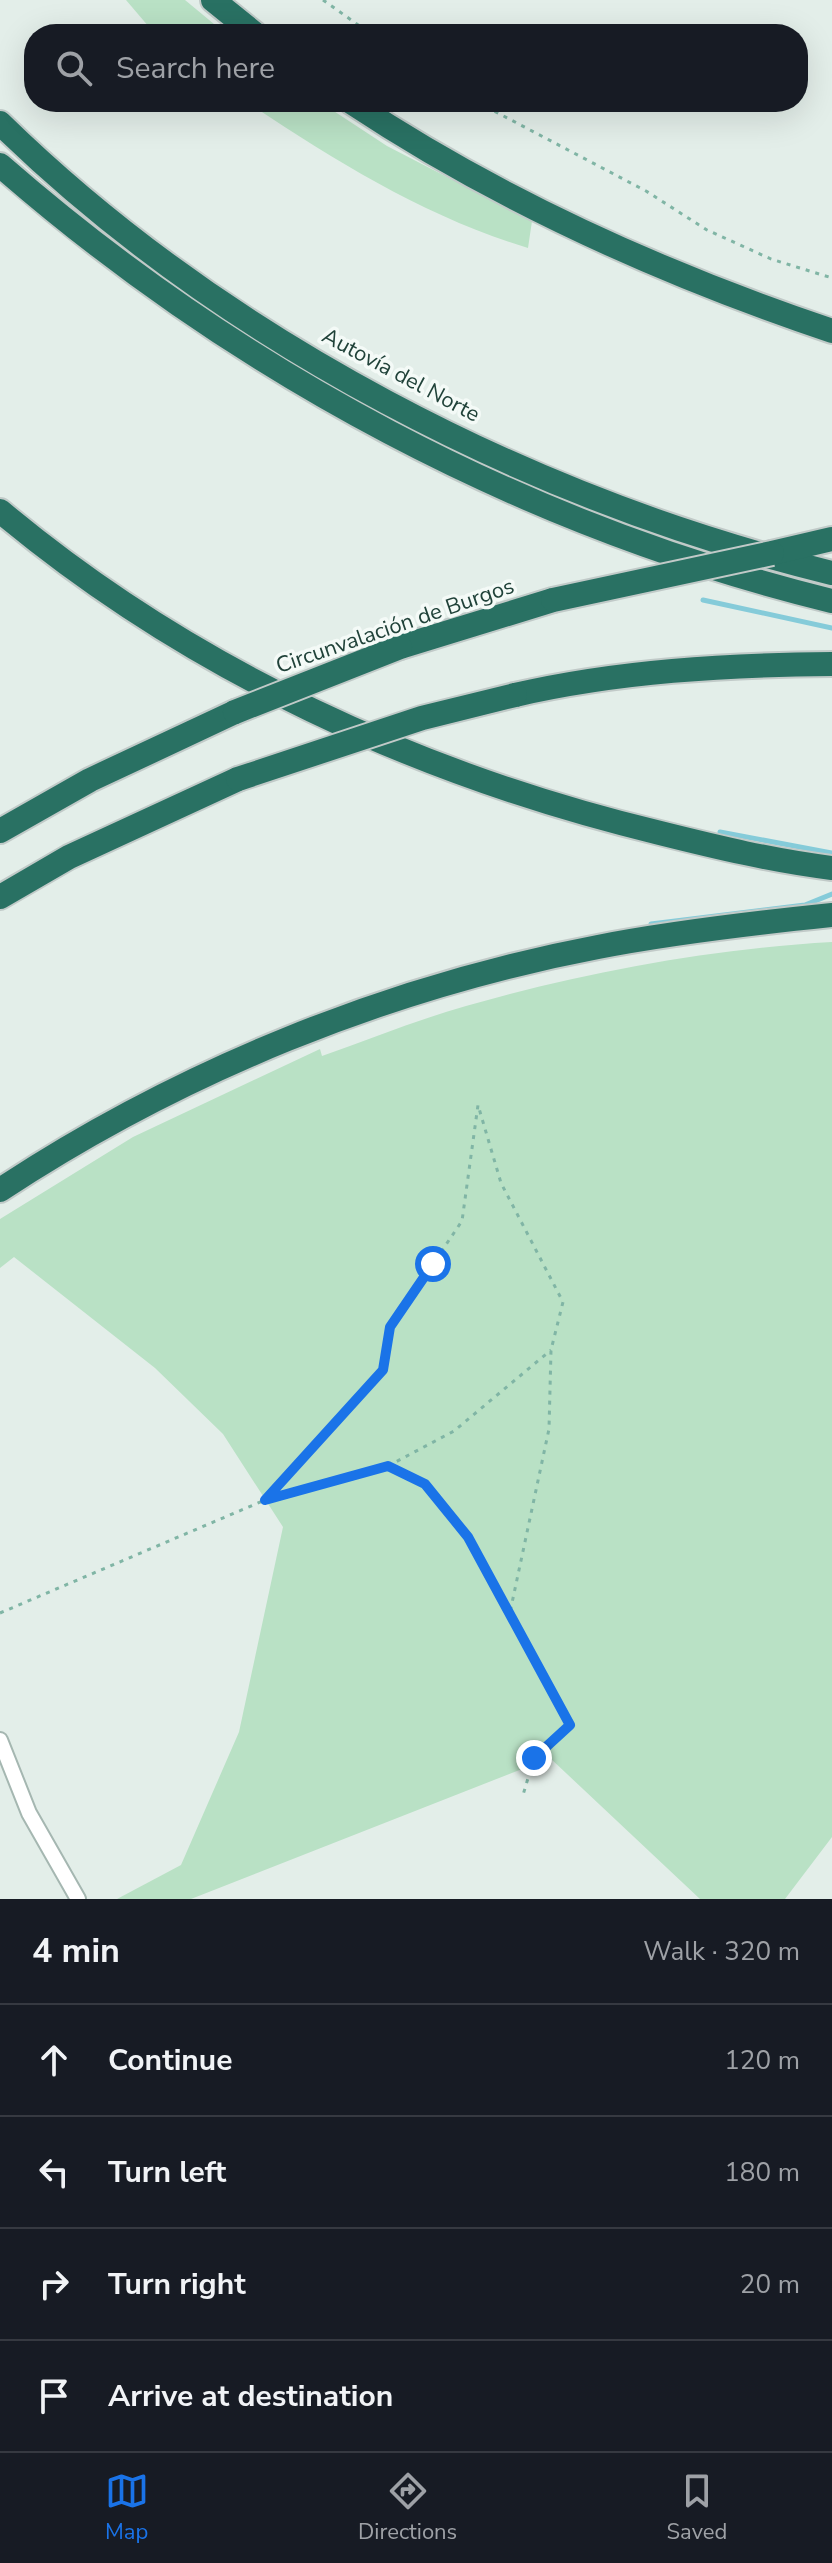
<!DOCTYPE html>
<meta charset="utf-8">
<style>
body{margin:0;font-family:"Nunito Sans",sans-serif;background:#242831;color:#f1f3f6}
.stop{position:absolute;width:24px;height:24px;margin:-18px;border:6px solid #1a73e8;border-radius:50%;background:#fff}
.stop.end{background:#1a73e8;border-color:#fff;box-shadow:0 2px 8px #0008}
.list{margin:0;padding:0;list-style:none}
h2{display:flex;justify-content:space-between;align-items:center;height:104px;margin:0;padding:0 32px;font-size:34px}
h2 small{font-size:26px;font-weight:400;color:#9ea1a6}
.list li{display:grid;grid-template-columns:52px 1fr auto;gap:24px;align-items:center;box-sizing:border-box;height:112px;padding:0 32px;border-top:2px solid #363941}
.list b{display:block;font-size:30px;white-space:nowrap}
.list em{font-size:26px;font-style:normal;color:#9ea1a6}
.icon{flex:none;width:44px;height:44px;fill:none;stroke:currentColor;stroke-width:2;stroke-linecap:round;stroke-linejoin:round}
.map{position:relative;flex:none;width:832px;height:1899px;overflow:hidden}
.search{position:absolute;background:#171b24;box-shadow:0 8px 32px #0002;left:24px;right:24px;top:24px;height:88px;display:flex;align-items:center;gap:20px;box-sizing:border-box;padding:0 28px;border-radius:32px;color:#9ea1a6;font-size:30px}
.sheet{height:552px;background:#171b24}
nav{display:flex;justify-content:space-around;align-items:center;box-sizing:border-box;height:112px;border-top:2px solid #363941;background:#171b24;font-size:22px;color:#9ea1a6}
nav a{display:grid;justify-items:center;gap:4px}
nav .on{color:#1a73e8}
.map>svg:first-child{display:block}
.green{fill:#b9e1c5}
.lines{fill:none;stroke-linecap:round;stroke-linejoin:round}
.stream{stroke:#85cbd9;stroke-width:5}
.minor-casing{stroke:#a5b7b1;stroke-width:18}
.motorway-casing{stroke:#c1cac8;stroke-width:28}
.path{stroke:#80b5a5;stroke-width:3;stroke-dasharray:4 6;stroke-linecap:butt}
.minor{stroke:#fff;stroke-width:14}
.motorway{stroke:#297163;stroke-width:24}
.motorway-bridge-casing{stroke:#c1cac8;stroke-width:28;stroke-linecap:butt}
.motorway-bridge{stroke:#297163;stroke-width:24}
.route{stroke:#1a73e8;stroke-width:10}
.labels{text-anchor:middle;dominant-baseline:central;stroke-width:7;stroke-linejoin:round;paint-order:stroke}
.street-label{font-size:22px;fill:#204239;stroke:#f4faf7}
</style>
<div class="map">
<svg width="832" height="1899" viewBox="0 0 832 1899">
<rect width="100%" height="100%" fill="#e3eee9"/>
<!-- green -->
<g class="green">
<path d="M126,0H185L226,34H155Z"/>
<path d="M247,102H320L387,146L532,221L528,248C426,217 335,161 247,102Z"/>
<path d="M832,942V1837L785,1899H700L550,1758L191,1899H117L181,1865L239,1732L283,1527L223,1434L155,1368L14,1257L0,1268V1219L133,1137L320,1049L322,1056C370,1039 417,1020 466,1006C585,972 708,949 832,942Z"/>
</g>
<g class="lines">
<!-- stream -->
<g class="stream">
<path d="M703,600L832,628"/>
<path d="M720,832L832,853"/>
<path d="M651,924L805,905L832,894"/>
</g>
<!-- minor casing -->
<g class="minor-casing">
<path id="minor" d="M0,1740L29,1813L78,1899"/>
</g>
<!-- motorway casing -->
<g class="motorway-casing">
<g id="motorway">
<path d="M213,0L255,34"/>
<path d="M351,102C500,201 663,274 832,331"/>
<path d="M0,123C222,340 531,500 832,573"/>
<path d="M0,165C237,372 525,526 832,601"/>
<path d="M0,511C190,670 420,775 660,833C716,847 774,861 832,868"/>
<path d="M772,553L832,539"/>
<path d="M400,647L553,600"/>
<path d="M515,695C619,671 726,665 832,664"/>
<path d="M0,831L90,780L235,712"/>
<path d="M0,897L69,857L238,779"/>
<path d="M0,1190C179,1072 387,987 598,947C675,932 754,923 832,915"/>
</g>
</g>
<!-- path -->
<g class="path">
<path d="M323,0L371,34"/>
<path d="M477,102L646,191L707,230L771,259L832,278"/>
<path d="M388,1466L454,1431L551,1350"/>
<path d="M265,1500L383,1370L390,1327L462,1221L478,1105L501,1183L563,1302L551,1350L549,1429L509,1617"/>
<path d="M0,1613L265,1500L388,1466L425,1484L468,1537L570,1725L534,1758L523,1795"/>
</g>
<!-- minor -->
<use href="#minor" class="minor"/>
<!-- motorway -->
<use href="#motorway" class="motorway"/>
<!-- motorway-bridge casing -->
<g class="motorway-bridge-casing">
<g id="motorway-bridge">
<path d="M553,600L772,553"/>
<path d="M235,712L400,647"/>
<path d="M238,779L422,718L515,695"/>
</g>
</g>
<!-- motorway-bridge -->
<use href="#motorway-bridge" class="motorway-bridge"/>
</g>
<g class="lines">
<!-- route -->
<path class="route" d="M433,1264L390,1327L383,1370L265,1500L388,1466L425,1484L468,1537L570,1725L534,1758"/>
</g>
<g class="labels">
<!-- street labels -->
<g class="street-label">
<text transform="translate(401 375) rotate(28)">Autovía del Norte</text>
<text transform="translate(395 626) rotate(-19)">Circunvalación de Burgos</text>
</g>
</g>
</svg>
<div class="stop" style="left:433px;top:1264px"></div>
<div class="stop end" style="left:534px;top:1758px"></div>
<div class="search"><svg class="icon" aria-label="search" viewBox="0 0 24 24"><circle cx="10" cy="10" r="6"/><path d="M15 15l6 6"/></svg>Search here</div>
</div>
<section class="sheet">
<h2>4 min<small>Walk · 320 m</small></h2>
<ul class="list">
<li><svg class="icon" aria-label="ahead" viewBox="0 0 24 24"><path d="M12 20V5M6 11l6-6 6 6"/></svg><div><b>Continue</b></div><em>120 m</em></li>
<li><svg class="icon" aria-label="left" viewBox="0 0 24 24"><path d="M17 20v-9H6M10 6l-5 5 5 5"/></svg><div><b>Turn left</b></div><em>180 m</em></li>
<li><svg class="icon" aria-label="right" viewBox="0 0 24 24"><path d="M7 20v-9h11M14 6l5 5-5 5"/></svg><div><b>Turn right</b></div><em>20 m</em></li>
<li><svg class="icon" aria-label="arrive" viewBox="0 0 24 24"><path d="M6 21V4h12l-3 4 3 4H6"/></svg><div><b>Arrive at destination</b></div></li>
</ul>
</section>
<nav>
<a class="on"><svg class="icon" aria-label="map" viewBox="0 0 24 24"><path d="M3 6l6-2 6 2 6-2v14l-6 2-6-2-6 2zM9 4v14M15 6v14"/></svg>Map</a>
<a><svg class="icon" aria-label="directions" viewBox="0 0 24 24"><path d="M12 3l9 9-9 9-9-9zM9 14v-3h6M13 9l2 2-2 2"/></svg>Directions</a>
<a><svg class="icon" aria-label="saved" viewBox="0 0 24 24"><path d="M7 4h10v16l-5-4-5 4z"/></svg>Saved</a>
</nav>
